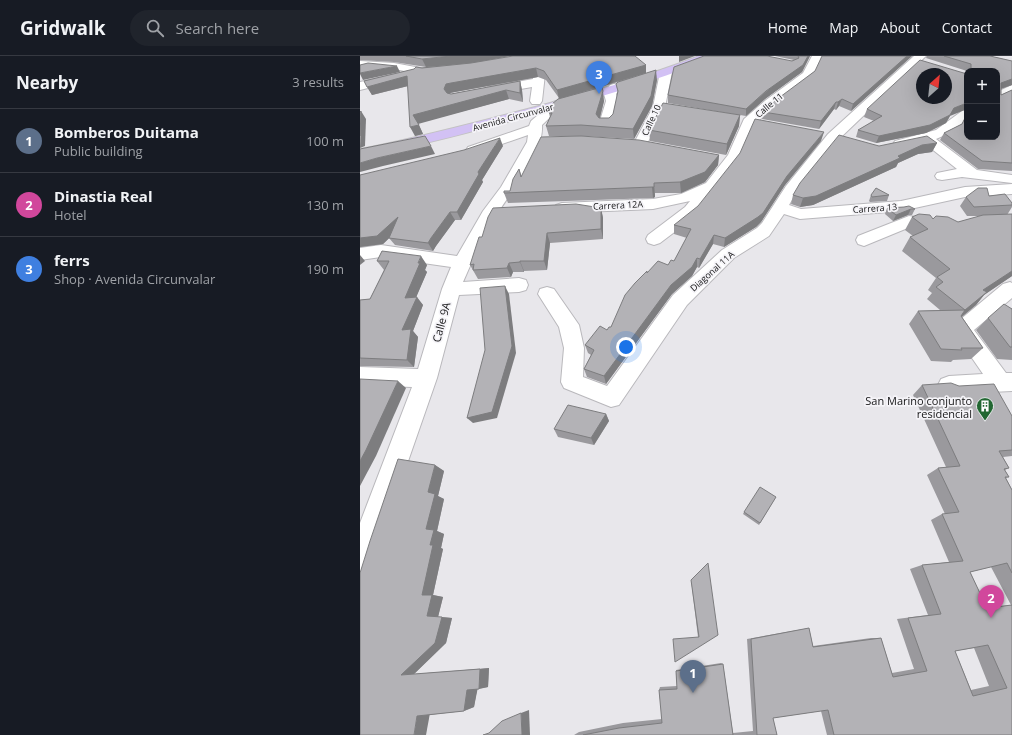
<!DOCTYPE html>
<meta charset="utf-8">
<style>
body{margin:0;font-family:"Open Sans",sans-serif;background:#20242c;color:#f1f3f6}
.controls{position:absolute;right:12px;top:12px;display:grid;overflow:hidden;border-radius:8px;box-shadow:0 4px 16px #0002}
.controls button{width:36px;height:36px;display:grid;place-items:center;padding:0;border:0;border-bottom:1px solid #363941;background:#171b24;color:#f1f3f6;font:20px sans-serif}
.compass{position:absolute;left:556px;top:12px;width:36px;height:36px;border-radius:50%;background:#171b24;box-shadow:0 4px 16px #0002;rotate:27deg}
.you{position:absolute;left:266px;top:291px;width:14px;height:14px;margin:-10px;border:3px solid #fff;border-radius:50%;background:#1a73e8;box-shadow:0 0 0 6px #1a73e833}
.badge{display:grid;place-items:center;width:26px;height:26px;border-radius:50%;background:#db2777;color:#fff;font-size:13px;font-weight:700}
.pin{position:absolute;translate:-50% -33px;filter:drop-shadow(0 1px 2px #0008)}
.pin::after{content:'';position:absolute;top:21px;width:14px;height:12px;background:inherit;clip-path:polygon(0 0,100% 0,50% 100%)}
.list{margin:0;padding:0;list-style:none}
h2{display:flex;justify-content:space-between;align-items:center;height:52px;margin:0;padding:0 16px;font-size:17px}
h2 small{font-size:13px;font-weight:400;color:#9ea1a6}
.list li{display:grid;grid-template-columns:26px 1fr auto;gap:12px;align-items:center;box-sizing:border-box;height:64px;padding:0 16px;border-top:1px solid #363941}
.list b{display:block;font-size:15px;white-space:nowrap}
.list p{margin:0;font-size:13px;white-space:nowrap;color:#9ea1a6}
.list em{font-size:13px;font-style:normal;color:#9ea1a6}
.icon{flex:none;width:22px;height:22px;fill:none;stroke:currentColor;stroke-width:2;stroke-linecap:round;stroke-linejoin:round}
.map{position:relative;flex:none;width:652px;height:679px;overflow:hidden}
header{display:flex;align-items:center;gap:24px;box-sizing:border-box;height:56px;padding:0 20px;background:#171b24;border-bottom:1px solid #363941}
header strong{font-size:19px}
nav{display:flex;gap:22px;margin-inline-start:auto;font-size:14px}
.search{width:280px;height:36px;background:#20242c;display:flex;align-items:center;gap:10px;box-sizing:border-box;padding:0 14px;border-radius:22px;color:#9ea1a6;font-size:15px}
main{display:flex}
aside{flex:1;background:#171b24}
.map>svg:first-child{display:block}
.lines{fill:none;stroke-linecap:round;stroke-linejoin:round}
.minor-casing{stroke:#b9b8bc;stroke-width:2}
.major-casing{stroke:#c2c2c2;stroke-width:2}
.minor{fill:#fff;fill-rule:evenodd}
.major{fill:#d2c1f4;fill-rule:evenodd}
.wall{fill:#9a999d;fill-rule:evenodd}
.shaded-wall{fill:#7d7d7f}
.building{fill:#b3b2b6;stroke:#7d7d7f;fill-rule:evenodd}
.labels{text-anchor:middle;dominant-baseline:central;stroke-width:3.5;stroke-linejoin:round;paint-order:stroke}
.far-street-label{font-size:9px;fill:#151516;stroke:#f5f4f8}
.street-label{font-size:11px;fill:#151516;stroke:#f5f4f8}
.poi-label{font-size:11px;fill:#151516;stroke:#f5f4f8;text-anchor:end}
</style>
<header>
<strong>Gridwalk</strong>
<div class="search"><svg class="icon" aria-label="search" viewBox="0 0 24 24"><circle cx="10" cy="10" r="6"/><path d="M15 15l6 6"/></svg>Search here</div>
<nav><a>Home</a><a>Map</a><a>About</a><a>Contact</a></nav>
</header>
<main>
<aside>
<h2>Nearby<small>3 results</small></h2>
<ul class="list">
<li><span class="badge" style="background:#5c6f8a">1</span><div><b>Bomberos Duitama</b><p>Public building</p></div><em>100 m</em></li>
<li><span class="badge" style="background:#d1479c">2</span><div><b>Dinastia Real</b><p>Hotel</p></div><em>130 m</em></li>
<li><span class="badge" style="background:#3f7fe0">3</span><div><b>ferrs</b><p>Shop · Avenida Circunvalar</p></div><em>190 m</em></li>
</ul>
</aside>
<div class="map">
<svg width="652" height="679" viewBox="0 0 652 679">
<rect width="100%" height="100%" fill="#e8e7eb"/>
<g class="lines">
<!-- minor casing -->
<g class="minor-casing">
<g id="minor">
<path d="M175,0H187L182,45L180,48H172L170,45L172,31L132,38L128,37L126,34L128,31L173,23Z"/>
<path d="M452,0H464L452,21L414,50L395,68L382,100L337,159L300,187L294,189L288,187L286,183L288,179L325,151L330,145L293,153L202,157L196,155L194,152L196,149L202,147L293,143L321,138L346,127L368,99L384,63L406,44L443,17Z"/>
<path d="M554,0H566L478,84L437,135L429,149L441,153L541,145L605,131L652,128V138L605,141L541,155L440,163L424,158L409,180L374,202L327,249L259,349L251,351L204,332L201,326L204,292L199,271L178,238L180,233L187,231L194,233L219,269L224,292L223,321L247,330L313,239L362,194L397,172L402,167L426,130L468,78Z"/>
<path d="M0,5L34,7L66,13L82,11L86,12L88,14L86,16L66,19L34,13L0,11Z"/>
<path d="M306,13L310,14L312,16L305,51L285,92L280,93L275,92L273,89L293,51L300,16L302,14Z"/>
<path d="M36,18L40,20L42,22L40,24L0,34V26Z"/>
<path d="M254,28L258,29L260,32L256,38L258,45L253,68L251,71H241L239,68L246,45L244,38L250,29Z"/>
<path d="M652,29V38L637,45V36Z"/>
<path d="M197,45L201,46L203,49L182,69C184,97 152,133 138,157C125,179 113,202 103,226L159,222L166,224L168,229L166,234L159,236L99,239L77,322L14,503L10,513L0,517V467L52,331L0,329V311L58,313L82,233L91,211L21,201L0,204V192L21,189L97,200L123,155L141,131L167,86L168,79L113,98L108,97L106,94L108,91L169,70L171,65L193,46Z"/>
<path d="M607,54V64L592,76L576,83L617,114L652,119V127L602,121L582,124L577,123L575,120L577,117L597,113L563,86L540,92L535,91L533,88L535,85L576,74L602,55Z"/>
<path d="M549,160L555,161L557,165L555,169L504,190L498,188L496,184L498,180Z"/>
<path d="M650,226L652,227V242L614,274L646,317H652V335L589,338L581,335L578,329L581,323L589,320L623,318L592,273L595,268L643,228Z"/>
</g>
</g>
<!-- major casing -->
<g class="major-casing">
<path id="major" d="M339,0H355L353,2C291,27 227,45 162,62C108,77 55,91 0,101V93C53,83 105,69 156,56C218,40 280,23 339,0Z"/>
</g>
<!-- minor -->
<use href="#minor" class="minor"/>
<!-- major -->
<use href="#major" class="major"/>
</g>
<!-- wall -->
<g class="wall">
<path d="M0,0H150L122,5L286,9V17L297,24L292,50L274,83L223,80H189L186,70L190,61L189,57L199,42L186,24L178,21L95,36L90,37L91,38L160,25L162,34L163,46L149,43L58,67L63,78L55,80L48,30L12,39L4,25L66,11L34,6L0,4ZM282,19L256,28L258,38L253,58L249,62H240L244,45L231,34Z"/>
<path d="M415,0H450L442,16L405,43L386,60L380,59L379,70L366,99L290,85L289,74L378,59L308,47V39L434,4Z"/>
<path d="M552,0L491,55L479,50L476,54L474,53L459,73L402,63L403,56L455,15Z"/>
<path d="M567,0H630L652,5V29L641,33V39L652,34V115L618,113L580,84L584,77L602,68L606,60L607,59V81H637V15H607L566,2Z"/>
<path d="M507,53L590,60L586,67L566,77L516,87L496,81L498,74L514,65L504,61Z"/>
<path d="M461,85L425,129L401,166L396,171L364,191L353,188L339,212L337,211L332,220L312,238L246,328L227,321L224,313L231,299L228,297L225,289L251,271L287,217L308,209L314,205L327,182L314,178V169Z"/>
<path d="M577,87L572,96L558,98L538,107L536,111L453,149L440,151L431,148L433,139L519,90Z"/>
<path d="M143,90L122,124L123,126L101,164H95L76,190L73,195L35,189L29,182L23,188L0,191V119Z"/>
<path d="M359,99L358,109L345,126L321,137H295V141L293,142L148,147L144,137L150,135L159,113L162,121Z"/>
<path d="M511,139H529L527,145L510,146L509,145Z"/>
<path d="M629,140L652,147V151L647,159L652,158V220L624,239L616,249L602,261L623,292L611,303L593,304L591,306L571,305L549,268L558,255L580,254L567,243L572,237L568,234L576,222L542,195L550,181L553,180L545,174L552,161L598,166L622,160H607L600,150L606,141Z"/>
<path d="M544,151L555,153L552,159H548L533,165L525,158L527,152Z"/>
<path d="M241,152L243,162V183L190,187L187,214L164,215V216H153L151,221L118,223L110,209L122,181Z"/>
<path d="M22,195L67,209L65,214L67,216L56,241L63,249L53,275L58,281L54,311L0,310V244L10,243L24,214L17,205Z"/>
<path d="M652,252V304L637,303L616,274L628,262Z"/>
<path d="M562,329L652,360V400L643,401L649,412L645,414L649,421L646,422L652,434V679H467L461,655L413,662L417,679H214L219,676L263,667L302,663L299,634L300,631L317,630L316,615V614L361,607L363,608L373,677L393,675L387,583L449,572L453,590L511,582H521L532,617L554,613L537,563L568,559L550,513L562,509L589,506L571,464L582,458H585L567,419L578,412L586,411L553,339ZM631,511L651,549L627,552L610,516ZM614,592L629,630L611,634L595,595Z"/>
<path d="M246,358L249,365L234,389L198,381L194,373Z"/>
<path d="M75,409L84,415L78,440L84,443L77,475L84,478L81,492L83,493L73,539L83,541L78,561L92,562L86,587L54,618L129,612L128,631L117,633L114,651L104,655L69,659L0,679Z"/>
<path d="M416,441L399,469L383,458L384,456Z"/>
<path d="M331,524L358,579L338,581Z"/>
</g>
<!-- shaded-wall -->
<g class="shaded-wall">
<path d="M91,0H150L114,7L66,11L62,3Z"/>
<path d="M319,0H335L319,6Z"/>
<path d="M448,0H450L442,16L405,43L386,60V53Z"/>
<path d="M547,0H552L491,55L493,48Z"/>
<path d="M286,9V17L199,43L197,34Z"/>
<path d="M37,10L40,16L3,24L0,18V17Z"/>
<path d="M176,12L178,21L95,36L90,37L88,42L84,33L86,28L91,27Z"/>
<path d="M296,14L297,24L292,50L274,83L273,73Z"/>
<path d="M47,20L52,29L12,39L7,31Z"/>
<path d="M652,23V29L637,34L641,27Z"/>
<path d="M160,25L162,34L163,46L160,37Z"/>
<path d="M146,34L149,43L58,68L53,59Z"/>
<path d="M243,35L244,45L238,69L236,58Z"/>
<path d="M482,43L479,50L476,54L478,46Z"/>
<path d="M476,46L474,53L459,73L461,65Z"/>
<path d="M607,47V53L590,60L586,67L566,77L516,87L519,80Z"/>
<path d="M1,55L6,63L5,90L0,92Z"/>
<path d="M380,59L379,70L366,99L367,88Z"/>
<path d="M59,69L63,78L55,80L50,71Z"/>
<path d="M464,76L461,85L425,129L401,166L396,171L364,191L365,182L427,120Z"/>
<path d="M140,82L143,90L122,124L123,126L101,164L97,156L118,116Z"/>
<path d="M577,87L572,96L558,98L538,107L536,111L453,149L440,151L443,142L562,89Z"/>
<path d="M71,90L75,98L23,110L0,116V107L17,102Z"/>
<path d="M359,99L358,109L345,126L321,137L320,126Z"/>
<path d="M294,127L295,141L293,142L292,131Z"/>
<path d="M241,152L243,162V183L241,173Z"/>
<path d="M551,153L548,159L533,165L536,159Z"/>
<path d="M90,156L95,164L76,190L73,195L68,187L71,182Z"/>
<path d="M38,161L43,169L23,188L0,191V182Z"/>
<path d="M187,177L190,187L187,214L184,205Z"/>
<path d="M354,179L353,188L339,212L340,203Z"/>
<path d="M0,199L5,205L0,209Z"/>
<path d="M61,200L67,209L65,214L67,216L52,251L45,242Z"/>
<path d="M337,202V211L332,220L312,238L246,328L244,320L311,229Z"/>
<path d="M160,205L164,215V216L160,206Z"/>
<path d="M149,207L153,216L151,221L147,212Z"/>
<path d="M652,215V220L624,239L616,249L594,267L605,254L623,234Z"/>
<path d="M145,230L149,238L156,297L137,362L113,367L107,362Z"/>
<path d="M57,241L63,249L53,275L58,281L54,311L47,304L42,274Z"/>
<path d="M38,325L46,332L16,400L0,430V405Z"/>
<path d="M246,358L249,365L234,389L231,382Z"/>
<path d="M75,409L84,415L78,440L84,443L77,475L84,478L81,492L83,493L73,539L83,541L78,561L67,560L62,539L70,489L66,473L68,436Z"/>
<path d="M82,561L92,562L86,587L54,618L41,619Z"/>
<path d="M129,612L128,631L119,633L120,613Z"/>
<path d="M118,631L114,651L104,655L107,634Z"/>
<path d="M169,654L170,679H162L161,657Z"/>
<path d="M70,657L66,679H54L57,660Z"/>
</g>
<!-- building -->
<g class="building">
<path d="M46,0H91L62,3Z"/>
<path d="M153,0H275L286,9L197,34L184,15L176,12L91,27L86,28L84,33L87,37L91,38L160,25V37L146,34L53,59L59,69L50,71L47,20L7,31L4,25L54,13L56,11L62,12L111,7Z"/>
<path d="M344,0H407L432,5L439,2L438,0H448L443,9L406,35L386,53L308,39L314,11Z"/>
<path d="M462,0H547L493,48L482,43L478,46H476L461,65L403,56L416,44L455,15Z"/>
<path d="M584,0H630L652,5V23L641,27V39L652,34V107L622,105L584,77L602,68L606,60L607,59V81H637V15H611V8Z"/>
<path d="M560,4L607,18V47L594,52L590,59L570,69L519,80L498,74L522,60L507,53ZM562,18H586V42H562Z"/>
<path d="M8,7L37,10L0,17V9Z"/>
<path d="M296,14L291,40L273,73L221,69L186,70L192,57H189L192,48L198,43L242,31L243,35L236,58L239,62H249L253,58L258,35L256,28L258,26Z"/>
<path d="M303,47L380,59L367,88L289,74Z"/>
<path d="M1,55L0,80V56Z"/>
<path d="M395,63L464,76L427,120L403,157L398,161L365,182L354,179L340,203L337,202L332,211L311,229L244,320L224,313L234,294L225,289L240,270L247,274L249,271H251L265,239L275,227L287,215V217L298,205L308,209L311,204L314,205L331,173L314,169L338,150L380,97Z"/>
<path d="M479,79L519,90L567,80L577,87L562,89L538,100L540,102L456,140L443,142L433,139L440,127Z"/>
<path d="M65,80L71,90L17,102L0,107V93Z"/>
<path d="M221,80L279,84L359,99L345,116L320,126L294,127V131H292L144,137V135H150L153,123L159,113L161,121L181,81Z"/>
<path d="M140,82L118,116L119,118L97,156H90L71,182L68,187L29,182L38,161L17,180L0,182V119L104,94Z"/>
<path d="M516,132L529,139L512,141L511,139Z"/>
<path d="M618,132H627L629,140L645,138L652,147V149L614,151L606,141Z"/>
<path d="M216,148L241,152V173L187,177L184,205H160V206L149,207L147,212L113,214L114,208L110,209L119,181H122L128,161L133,152Z"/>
<path d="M549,150L555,153H551L536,159L527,152L544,151Z"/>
<path d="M559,158L570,159L573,163L576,160L588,161L598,166L623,159L652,158V215L623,234L627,236L605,254L601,260L623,292H601L602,294L581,293L558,255L605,254L576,231L583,226L577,221L590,213L550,181L568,173L552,161Z"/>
<path d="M22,195L61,200L58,207H60L45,242L57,241L42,274L51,273L47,304L0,302V244L10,243L29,205H17Z"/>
<path d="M145,230L152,290L132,356L107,362L125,294L120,232Z"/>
<path d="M644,248L652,253V291H650L628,262Z"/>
<path d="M0,323L38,325L6,394L0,405Z"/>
<path d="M591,327L599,330L634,328L652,360V394L639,395L649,412L644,413L649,421H645L652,434V517L647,507L610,516L627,552L652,549V679H474L468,654L413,662L417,679H397L391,583L449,572L453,591L521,582L533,621L567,615L548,562L581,558L562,509L603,505L582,458L599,456L578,412L600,410L562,329ZM628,589L647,632L613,640L595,595Z"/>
<path d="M208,349L246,358L231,382L194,373Z"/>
<path d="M38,403L75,409L68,436L75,438L66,473L74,474L70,489H73L62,539H72L67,560L82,561L75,587L41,619L120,613L119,633L107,634L104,655L57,660L54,679H0V517L10,485Z"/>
<path d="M400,431L416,441L400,467L384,456Z"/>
<path d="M348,507L358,579L315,606L313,583L339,581L331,524Z"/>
<path d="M363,608L373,679H223L259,672L302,667L299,634L317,633L316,615Z"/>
<path d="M161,657L162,679H123L129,677L142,665Z"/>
</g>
<!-- icons -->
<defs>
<g id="building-pin" transform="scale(0.9)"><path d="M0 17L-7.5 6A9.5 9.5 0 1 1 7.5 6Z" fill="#226732" stroke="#f5f4f8"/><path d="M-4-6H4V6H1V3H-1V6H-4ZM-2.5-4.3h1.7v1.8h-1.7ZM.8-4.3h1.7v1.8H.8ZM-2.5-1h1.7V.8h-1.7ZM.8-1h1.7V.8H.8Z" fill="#fff"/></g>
</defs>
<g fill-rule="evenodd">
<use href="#building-pin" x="625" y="350"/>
</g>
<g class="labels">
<!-- far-street labels -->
<g class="far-street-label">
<text transform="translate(409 49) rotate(-40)">Calle 11</text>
<text transform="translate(153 61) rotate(-15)">Avenida Circunvalar</text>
<text transform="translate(291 64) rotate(-65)">Calle 10</text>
<text transform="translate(258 149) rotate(-3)">Carrera 12A</text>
<text transform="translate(515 152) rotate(-4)">Carrera 13</text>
<text transform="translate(352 215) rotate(-42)">Diagonal 11A</text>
</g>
<!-- street labels -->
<g class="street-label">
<text transform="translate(81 266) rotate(-75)">Calle 9A</text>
</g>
<!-- poi labels -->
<g class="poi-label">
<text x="612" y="344">San Marino conjunto<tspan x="612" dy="13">residencial</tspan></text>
</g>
</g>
</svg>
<div class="controls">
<button>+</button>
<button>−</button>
</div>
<svg class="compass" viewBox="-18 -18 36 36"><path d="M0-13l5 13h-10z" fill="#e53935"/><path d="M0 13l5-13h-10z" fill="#9ea1a6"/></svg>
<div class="you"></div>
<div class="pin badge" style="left:333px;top:637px;background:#5c6f8a">1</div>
<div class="pin badge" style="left:631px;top:562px;background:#d1479c">2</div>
<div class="pin badge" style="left:239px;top:38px;background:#3f7fe0">3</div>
</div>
</main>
